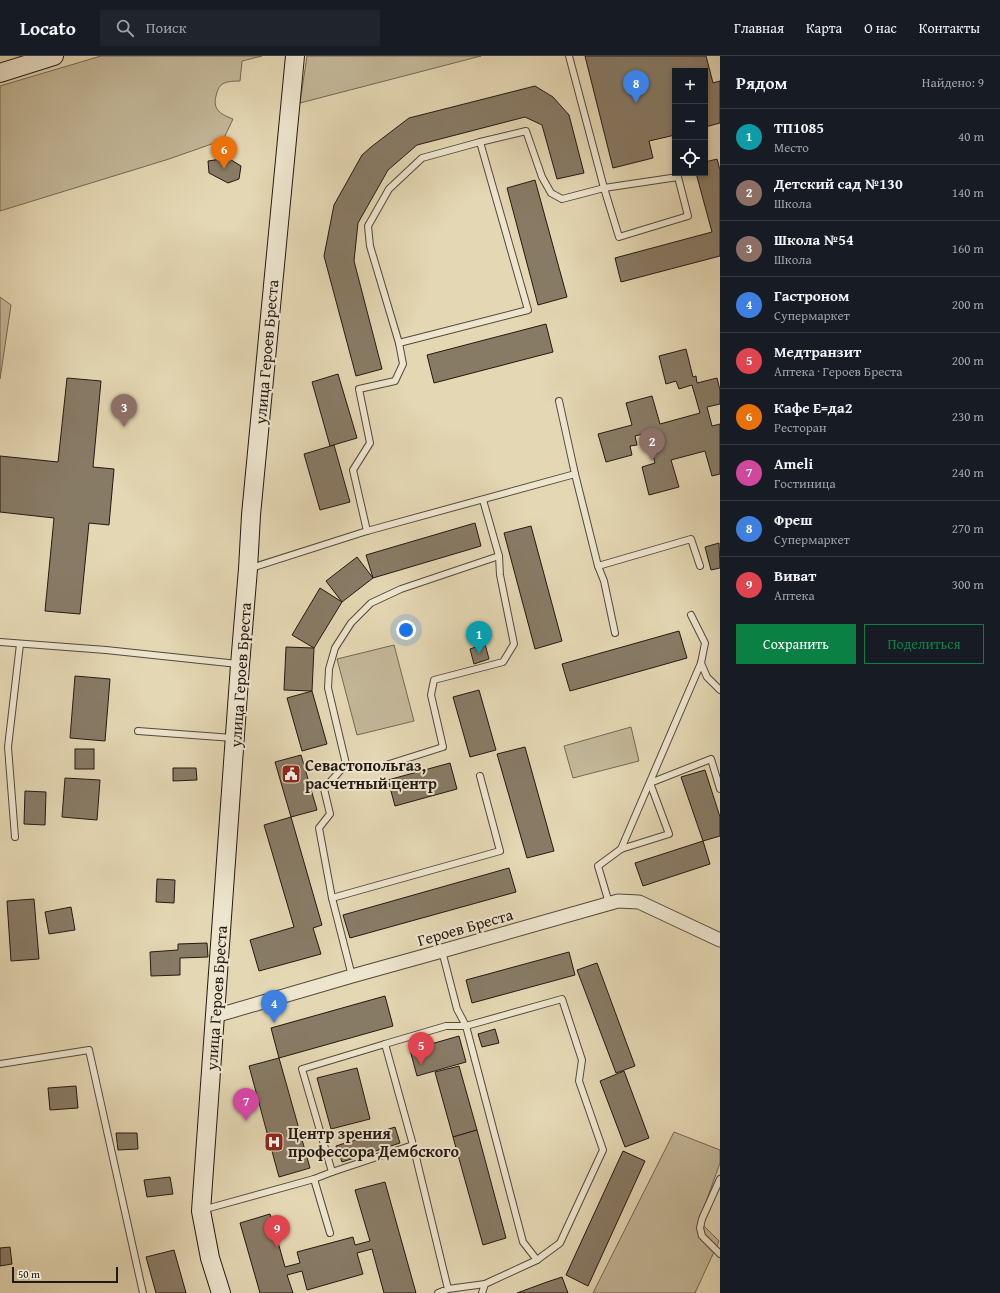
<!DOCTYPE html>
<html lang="ru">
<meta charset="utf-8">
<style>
body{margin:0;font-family:"Gentium Book Plus",serif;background:#20242c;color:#f1f3f6}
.controls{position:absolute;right:12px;top:12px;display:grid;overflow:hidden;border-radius:0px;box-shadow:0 2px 6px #0003}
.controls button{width:36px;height:36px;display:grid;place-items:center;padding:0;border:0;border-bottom:1px solid #363941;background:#171b24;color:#f1f3f6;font:20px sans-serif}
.scale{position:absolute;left:12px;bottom:10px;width:106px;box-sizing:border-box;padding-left:4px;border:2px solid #241812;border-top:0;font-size:11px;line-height:14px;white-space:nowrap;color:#241812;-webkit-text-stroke:3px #ede5ce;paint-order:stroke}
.you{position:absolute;left:406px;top:574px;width:14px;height:14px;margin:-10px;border:3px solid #fff;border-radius:50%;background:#1a73e8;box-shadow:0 0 0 6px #1a73e833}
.badge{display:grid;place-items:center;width:26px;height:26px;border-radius:50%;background:#0b8043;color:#fff;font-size:13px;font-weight:700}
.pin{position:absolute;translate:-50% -33px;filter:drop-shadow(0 1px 2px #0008)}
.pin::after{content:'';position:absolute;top:21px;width:14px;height:12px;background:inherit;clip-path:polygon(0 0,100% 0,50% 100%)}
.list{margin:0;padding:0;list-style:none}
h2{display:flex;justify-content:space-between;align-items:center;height:52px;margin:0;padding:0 16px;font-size:17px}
h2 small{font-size:13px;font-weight:400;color:#9ea1a6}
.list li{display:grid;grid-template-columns:26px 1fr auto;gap:12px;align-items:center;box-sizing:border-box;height:56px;padding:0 16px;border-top:1px solid #363941}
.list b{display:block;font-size:15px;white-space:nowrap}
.list p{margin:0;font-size:13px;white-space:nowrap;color:#9ea1a6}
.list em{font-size:13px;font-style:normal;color:#9ea1a6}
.actions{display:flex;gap:8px;padding:12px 16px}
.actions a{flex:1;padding:9px 0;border:1px solid #0b8043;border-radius:0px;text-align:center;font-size:14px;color:#0b8043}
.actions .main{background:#0b8043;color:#fff}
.icon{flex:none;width:22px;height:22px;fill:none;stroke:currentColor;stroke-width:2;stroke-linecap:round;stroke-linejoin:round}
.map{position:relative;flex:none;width:720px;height:1237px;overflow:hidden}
header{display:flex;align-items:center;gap:24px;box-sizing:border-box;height:56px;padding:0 20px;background:#171b24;border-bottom:1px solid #363941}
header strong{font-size:19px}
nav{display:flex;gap:22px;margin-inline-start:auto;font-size:14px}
.search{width:280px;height:36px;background:#20242c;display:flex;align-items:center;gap:10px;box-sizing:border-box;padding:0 14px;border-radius:0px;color:#9ea1a6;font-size:15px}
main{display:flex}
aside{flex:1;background:#171b24}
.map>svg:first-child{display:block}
.green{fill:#c3b798;stroke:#746855}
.building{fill:#887b66;stroke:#241812}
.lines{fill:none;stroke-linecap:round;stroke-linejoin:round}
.lane-casing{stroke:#54483a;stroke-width:8}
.street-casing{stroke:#54483a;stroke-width:15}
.secondary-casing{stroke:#241812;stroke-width:20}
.lane{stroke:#ede5ce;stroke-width:6}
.street{stroke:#ede5ce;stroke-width:13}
.secondary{stroke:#ede5ce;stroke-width:18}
.labels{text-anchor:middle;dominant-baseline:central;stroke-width:4;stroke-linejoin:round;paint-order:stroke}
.street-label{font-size:16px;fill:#241812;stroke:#ede5ce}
.poi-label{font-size:16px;font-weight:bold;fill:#241812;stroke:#ede5ce;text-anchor:start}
</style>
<header>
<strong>Locato</strong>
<div class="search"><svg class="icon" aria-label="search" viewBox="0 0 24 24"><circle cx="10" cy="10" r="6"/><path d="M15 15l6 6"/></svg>Поиск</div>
<nav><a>Главная</a><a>Карта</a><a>О нас</a><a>Контакты</a></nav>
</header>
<main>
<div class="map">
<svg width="720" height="1237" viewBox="0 0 720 1237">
<rect width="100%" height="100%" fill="#e4d7b3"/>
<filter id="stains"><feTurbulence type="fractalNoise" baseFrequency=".005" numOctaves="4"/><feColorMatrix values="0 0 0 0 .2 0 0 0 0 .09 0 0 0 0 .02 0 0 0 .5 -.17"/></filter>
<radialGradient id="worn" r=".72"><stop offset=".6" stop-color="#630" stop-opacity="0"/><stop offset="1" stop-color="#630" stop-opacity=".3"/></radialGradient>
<!-- green -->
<g class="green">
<path d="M101,0H262L242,5L240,25C235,25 226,25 221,29C218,32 217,36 216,40C212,54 222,59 233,63L223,84L169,103L0,155V30Z"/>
<path d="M307,0H481L300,47Z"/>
<path d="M0,241L11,249L0,323Z"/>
<path d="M394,589L414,665L357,679L337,603Z"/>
<path d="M631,671L639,705L573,722L564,690Z"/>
<path d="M674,1076L720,1094V1107L699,1165L719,1185L695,1237H593Z"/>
</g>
<!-- building -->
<g class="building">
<path d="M585,0H706L713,27L720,25V67L705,71V15H675V79L649,85L653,102L613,112Z"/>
<path d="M535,30L553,41L569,59L584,117L557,123L542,69L525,61L417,89L388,114L358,167L354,205L382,313L356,320L324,200L334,149L362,99L371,91L409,62Z"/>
<path d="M228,102L241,110L239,123L228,127L209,117L208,105Z"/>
<path d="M717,103L720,114V200L621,226L615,202L712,176L696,117H705V106Z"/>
<path d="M535,124L567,241L538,249L507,132Z"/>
<path d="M546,268L553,296L434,327L427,299Z"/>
<path d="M686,293L693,321L696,320L697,327L717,322L720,334V348L707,351L712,370L720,368V418L712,420L705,395L671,404L679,431L649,439L642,411L655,407L647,377L635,380L637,389L630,390L632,399L606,406L598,378L632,369L626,347L652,340L660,368L700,357L692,329L679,333L676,325L666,328L659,300Z"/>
<path d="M338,318L357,382L330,390L312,326Z"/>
<path d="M67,322L101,325L93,411L114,413L109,469L89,467L80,558L45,555L54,462L0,456V400L58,406Z"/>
<path d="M334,389L350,446L320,454L304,398Z"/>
<path d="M475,467L481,490L373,522L366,499Z"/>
<path d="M531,470L562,585L535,593L504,477Z"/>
<path d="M719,487L720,512L711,514L705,491Z"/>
<path d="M357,501L373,522L342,546L326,525Z"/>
<path d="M320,532L342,546L314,592L292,579Z"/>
<path d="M679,575L687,602L570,635L562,608Z"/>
<path d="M485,588L489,603L474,608L470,593Z"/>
<path d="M286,591L314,592L312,635L284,634Z"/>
<path d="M75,620L110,623L105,685L70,682Z"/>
<path d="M479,634L496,694L470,701L453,641Z"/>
<path d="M312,635L327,688L302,695L287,642Z"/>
<path d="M525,691L554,795L527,802L497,698Z"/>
<rect x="75" y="693" width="19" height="20"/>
<path d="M301,699L317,754L291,761L275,706Z"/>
<path d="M450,707L457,733L395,750L388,724Z"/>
<path d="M173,712H196L197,724L173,725Z"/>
<path d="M705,714L720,761V780L703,785L710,808L643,830L635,807L703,785L681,721Z"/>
<path d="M65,722L100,724L97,764L62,761Z"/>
<path d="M25,735L46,736L45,769L24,768Z"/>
<path d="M291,761L322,869L313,872L321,898L259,915L250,884L294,871L264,769Z"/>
<path d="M509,812L516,836L350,882L343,859Z"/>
<path d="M157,823L175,824L174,847L156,846Z"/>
<path d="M34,843L39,903L11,905L7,845Z"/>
<path d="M71,851L75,874L49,878L45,856Z"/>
<path d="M207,887L208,901L180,902V919L151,920L150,896L178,894V888Z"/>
<path d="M569,896L575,919L472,947L466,924Z"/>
<path d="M597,907L635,1010L616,1017L577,914Z"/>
<path d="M385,940L393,970L279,1002L271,972Z"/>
<path d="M495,973L499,987L482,991L478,978Z"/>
<path d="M459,980L466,1006L417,1020L410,994Z"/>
<path d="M279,1002L310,1112L279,1121L249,1010Z"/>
<path d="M459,1010L477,1074L453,1081L435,1016Z"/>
<path d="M357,1012L370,1063L331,1073L317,1022Z"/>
<path d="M624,1015L649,1082L625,1091L600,1025Z"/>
<path d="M76,1030L78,1052L50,1054L48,1032Z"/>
<path d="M395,1071L400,1087L342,1106L336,1090Z"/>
<path d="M477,1074L506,1182L483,1189L453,1081Z"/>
<path d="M116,1077H137L138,1093L118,1094Z"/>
<path d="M623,1095L645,1105L588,1230L566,1219Z"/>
<path d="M170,1121L173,1138L147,1141L144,1124Z"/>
<path d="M385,1126L416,1237H384L372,1193L357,1197L363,1218L307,1234L302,1215L287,1219L293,1237H260L240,1167L270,1158L285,1211L300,1207L297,1196L353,1181L355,1189L370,1185L355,1134Z"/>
<path d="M10,1191L12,1208L0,1210V1192Z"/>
<path d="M174,1194L186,1237H156L146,1201Z"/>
<path d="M562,1221L568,1237H517L547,1226Z"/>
</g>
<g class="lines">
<!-- lane casing -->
<g class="lane-casing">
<g id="lane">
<path d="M480,86L528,254L399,287L370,190L368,170L389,133L422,102Z"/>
<path d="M480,86L526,75L542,121L551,137L562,143L604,132L569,0"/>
<path d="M678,121L688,160L619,181L604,132Z"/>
<path d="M575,418L598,510L604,525L615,577"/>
<path d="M367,475L575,418L559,345"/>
<path d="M598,510L691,483L700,510"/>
<path d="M251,512L367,475L353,414L370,387L359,333L395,325L403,308L399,287"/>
<path d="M0,586L106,594L238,608"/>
<path d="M701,607L707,621L720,634"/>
<path d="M138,675L233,682"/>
<path d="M386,709L443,691L431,639L434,624L503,606L514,588L500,519L499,500"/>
<path d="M15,781L8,691L20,588"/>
<path d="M621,793L701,607L705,587L691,559"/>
<path d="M332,842L500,795L480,720"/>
<path d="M609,847L598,810L621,793L669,778L650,727L711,703L720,733"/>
<path d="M442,895L457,953L466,970L523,1186L537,1204"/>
<path d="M352,920L332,842L319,772L330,758L324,733L346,708L328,632L329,613L335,592L351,567L371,547L401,533L499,500L483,444"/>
<path d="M0,1008L89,994L143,1237"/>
<path d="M332,1116L302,1013L385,988"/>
<path d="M314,1123L330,1177"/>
<path d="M720,1123L702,1163L700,1172L702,1180L720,1198"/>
<path d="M202,1154L314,1123L332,1116L413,1089"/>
<path d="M438,1237L448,1233L485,1228L537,1204L560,1187L603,1094L579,1025L582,1004L562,943L466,970H446L385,988L413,1089L448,1233"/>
<path d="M482,1237L485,1228"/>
</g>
</g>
<!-- street casing -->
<g class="street-casing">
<path id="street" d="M215,960L352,920L442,895L618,845L639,846L720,884"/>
</g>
<!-- secondary casing -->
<g class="secondary-casing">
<g id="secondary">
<path d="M0,17L54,0"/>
<path d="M221,1237L210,1202L201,1155L240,609L248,513L251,459L295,0"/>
</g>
</g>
<!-- lane -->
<use href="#lane" class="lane"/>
<!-- street -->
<use href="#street" class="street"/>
<!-- secondary -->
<use href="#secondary" class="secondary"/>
</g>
<!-- icons -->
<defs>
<g id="civic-square" transform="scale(1)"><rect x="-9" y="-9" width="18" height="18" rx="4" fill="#8f2418" stroke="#ede5ce"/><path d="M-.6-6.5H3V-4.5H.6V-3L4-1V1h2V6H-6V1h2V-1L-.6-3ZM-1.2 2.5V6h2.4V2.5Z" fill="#fff"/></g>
<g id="hospital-square" transform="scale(1)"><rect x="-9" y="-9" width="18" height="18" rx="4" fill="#8f2418" stroke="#ede5ce"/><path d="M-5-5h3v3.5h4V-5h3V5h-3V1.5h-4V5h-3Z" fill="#fff"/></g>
</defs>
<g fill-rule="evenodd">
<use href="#civic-square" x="291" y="718"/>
<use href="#hospital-square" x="274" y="1086"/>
</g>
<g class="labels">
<!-- street labels -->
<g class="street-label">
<text transform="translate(266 296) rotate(-85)">улица Героев Бреста</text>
<text transform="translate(240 619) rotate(-86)">улица Героев Бреста</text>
<text transform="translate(465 871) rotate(-16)">Героев Бреста</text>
<text transform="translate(216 942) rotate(-86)">улица Героев Бреста</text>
</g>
<!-- poi labels -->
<g class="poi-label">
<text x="305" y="709">Севастопольгаз,<tspan x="305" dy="18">расчетный центр</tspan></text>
<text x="288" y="1077">Центр зрения<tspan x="288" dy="18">профессора Дембского</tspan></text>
</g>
</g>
<rect width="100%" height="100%" filter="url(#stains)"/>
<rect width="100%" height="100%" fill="url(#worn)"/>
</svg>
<div class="controls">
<button>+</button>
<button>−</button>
<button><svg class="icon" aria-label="locate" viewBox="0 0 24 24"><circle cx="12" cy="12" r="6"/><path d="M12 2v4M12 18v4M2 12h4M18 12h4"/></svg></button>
</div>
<div class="scale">50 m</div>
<div class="you"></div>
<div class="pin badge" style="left:479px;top:598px;background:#0f9aa8">1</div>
<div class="pin badge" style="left:652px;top:405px;background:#8d6e63">2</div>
<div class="pin badge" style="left:124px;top:371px;background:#8d6e63">3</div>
<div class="pin badge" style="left:274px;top:967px;background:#3f7fe0">4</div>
<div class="pin badge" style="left:421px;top:1009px;background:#e0444e">5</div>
<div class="pin badge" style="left:224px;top:113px;background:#e8710a">6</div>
<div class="pin badge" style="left:246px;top:1065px;background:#d1479c">7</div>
<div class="pin badge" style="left:636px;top:47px;background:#3f7fe0">8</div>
<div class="pin badge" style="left:277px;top:1192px;background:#e0444e">9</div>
</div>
<aside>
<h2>Рядом<small>Найдено: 9</small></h2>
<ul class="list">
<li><span class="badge" style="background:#0f9aa8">1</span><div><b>ТП1085</b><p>Место</p></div><em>40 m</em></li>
<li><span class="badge" style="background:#8d6e63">2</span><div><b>Детский сад №130</b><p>Школа</p></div><em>140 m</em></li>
<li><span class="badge" style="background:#8d6e63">3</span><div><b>Школа №54</b><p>Школа</p></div><em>160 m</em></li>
<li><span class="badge" style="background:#3f7fe0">4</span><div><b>Гастроном</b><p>Супермаркет</p></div><em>200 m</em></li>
<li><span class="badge" style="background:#e0444e">5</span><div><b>Медтранзит</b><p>Аптека · Героев Бреста</p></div><em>200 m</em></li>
<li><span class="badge" style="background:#e8710a">6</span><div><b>Кафе Е=да2</b><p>Ресторан</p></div><em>230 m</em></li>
<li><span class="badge" style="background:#d1479c">7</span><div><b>Ameli</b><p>Гостиница</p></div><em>240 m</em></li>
<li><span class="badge" style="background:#3f7fe0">8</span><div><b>Фреш</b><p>Супермаркет</p></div><em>270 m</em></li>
<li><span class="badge" style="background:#e0444e">9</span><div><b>Виват</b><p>Аптека</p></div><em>300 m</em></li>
</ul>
<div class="actions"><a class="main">Сохранить</a><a>Поделиться</a></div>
</aside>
</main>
